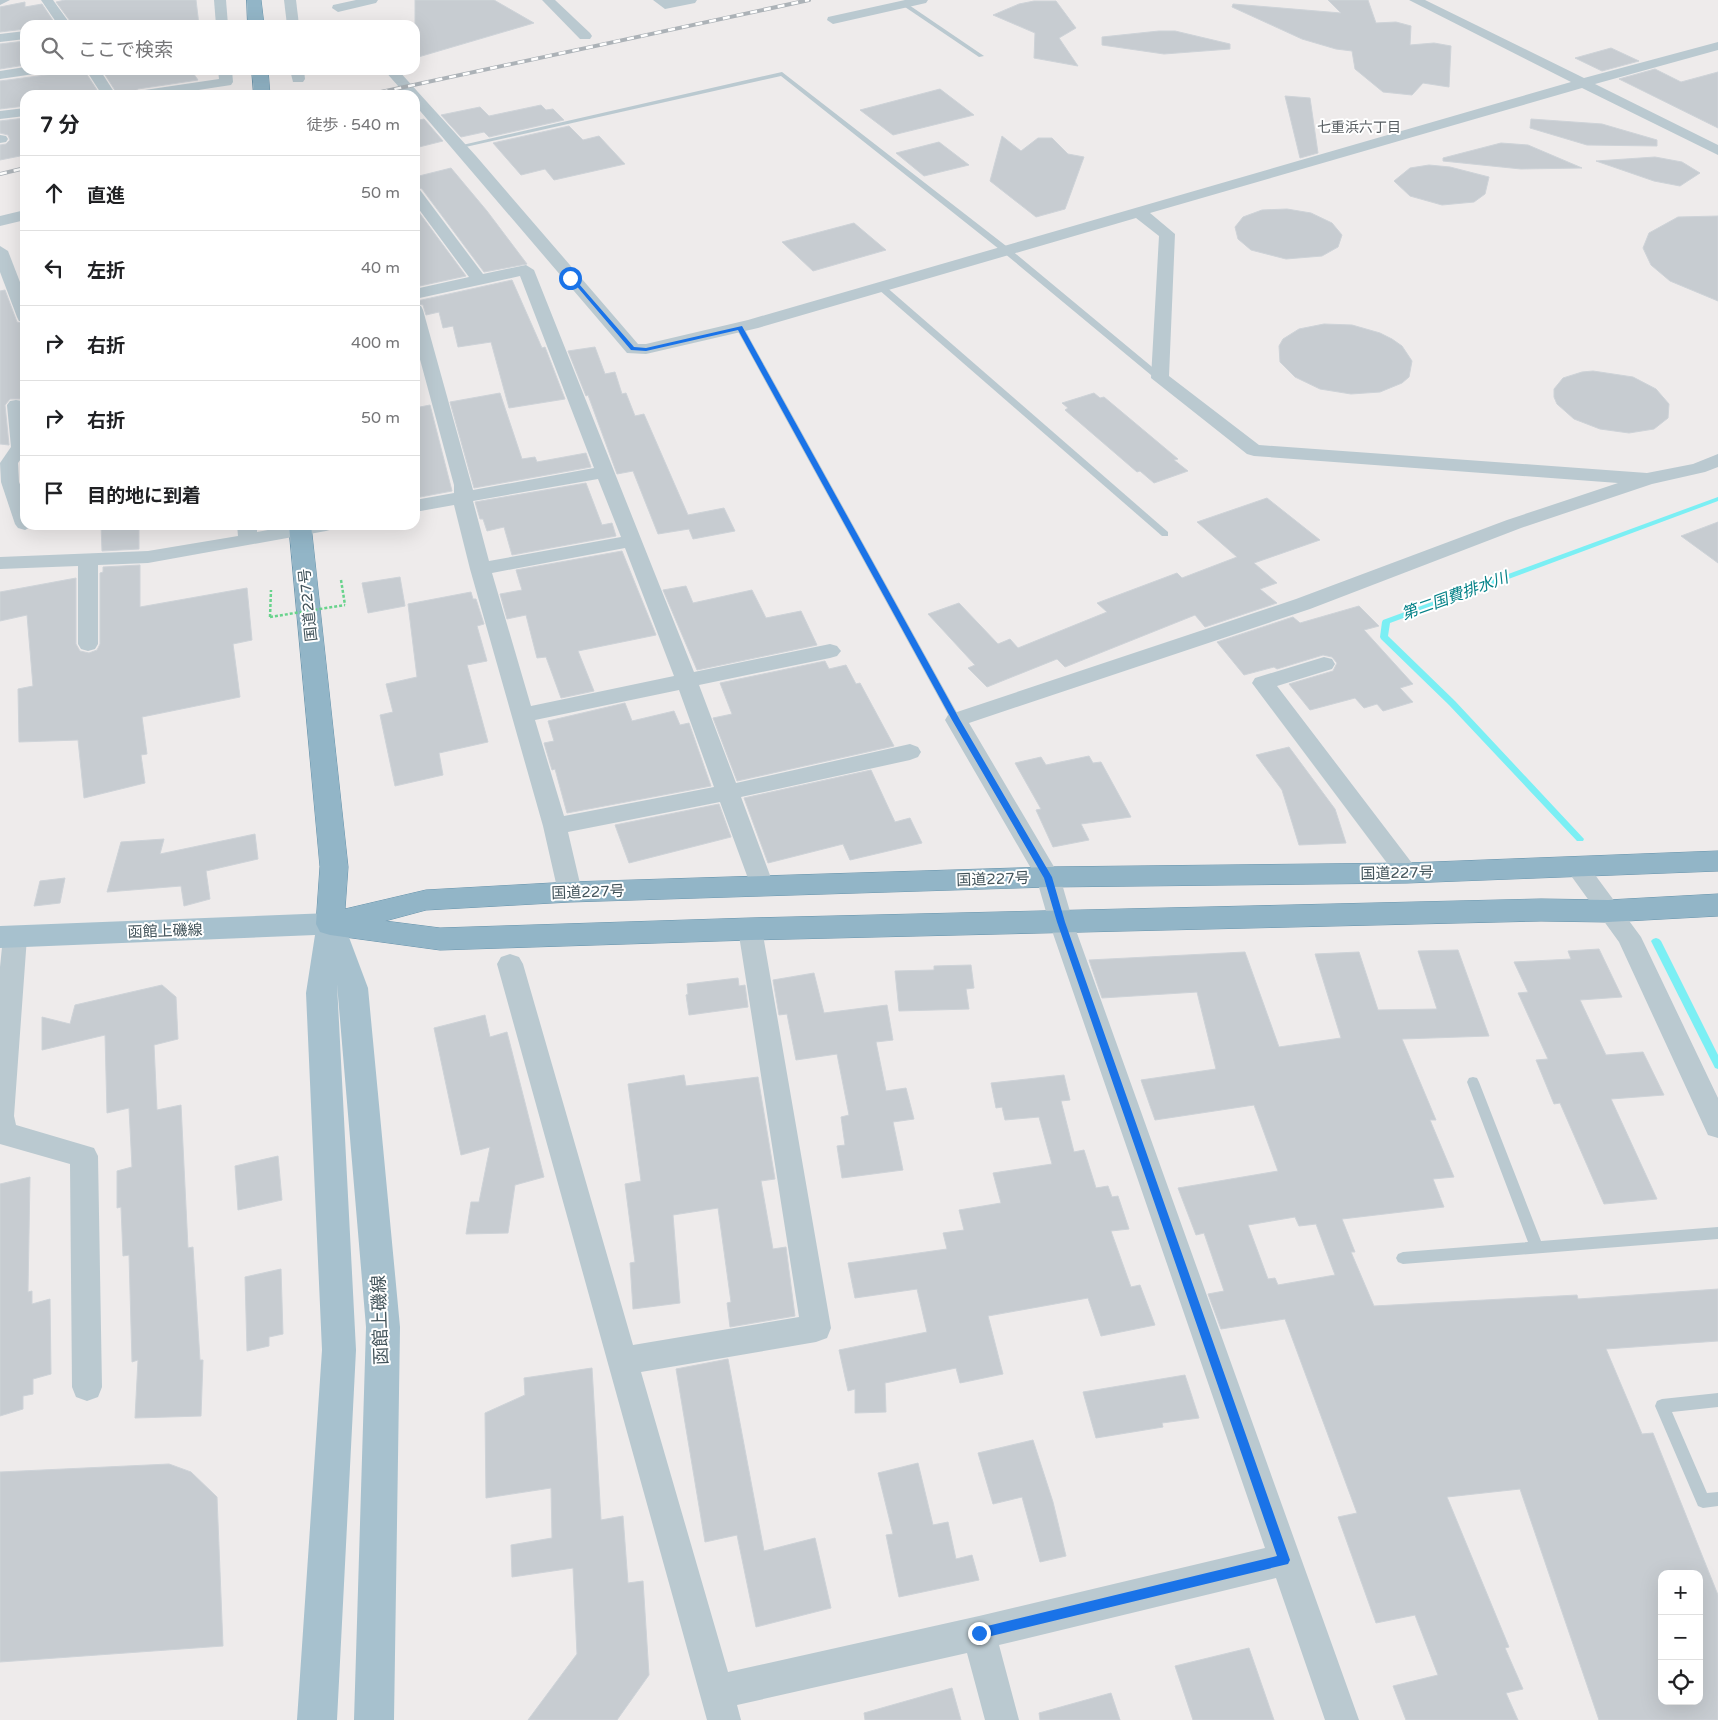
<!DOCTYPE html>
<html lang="ja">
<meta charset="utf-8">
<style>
body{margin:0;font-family:"Varela Round","Noto Sans JP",sans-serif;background:#f6f6f6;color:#202124}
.controls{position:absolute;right:15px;bottom:15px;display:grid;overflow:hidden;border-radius:10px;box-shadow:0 5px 20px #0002}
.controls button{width:45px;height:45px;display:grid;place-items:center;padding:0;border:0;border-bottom:1px solid #e0e0e0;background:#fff;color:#202124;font:25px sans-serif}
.stop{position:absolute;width:15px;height:15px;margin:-11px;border:4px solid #1a73e8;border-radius:50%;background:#fff}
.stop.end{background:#1a73e8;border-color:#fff;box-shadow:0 1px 5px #0008}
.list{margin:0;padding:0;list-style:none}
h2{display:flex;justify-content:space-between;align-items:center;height:65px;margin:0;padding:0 20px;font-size:21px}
h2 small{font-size:16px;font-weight:400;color:#757577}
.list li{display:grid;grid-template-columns:32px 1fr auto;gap:15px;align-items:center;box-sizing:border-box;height:75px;padding:0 20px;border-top:1px solid #e0e0e0}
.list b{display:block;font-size:19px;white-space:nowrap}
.list em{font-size:16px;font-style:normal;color:#757577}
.icon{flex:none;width:28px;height:28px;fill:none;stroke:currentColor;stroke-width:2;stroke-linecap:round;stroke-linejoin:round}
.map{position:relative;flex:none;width:1718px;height:1720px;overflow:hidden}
.search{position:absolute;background:#fff;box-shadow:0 5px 20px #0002;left:20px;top:20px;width:400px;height:55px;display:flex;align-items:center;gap:12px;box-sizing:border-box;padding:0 18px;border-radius:15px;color:#757577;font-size:19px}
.panel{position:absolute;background:#fff;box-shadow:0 5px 20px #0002;left:20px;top:90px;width:400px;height:440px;border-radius:15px}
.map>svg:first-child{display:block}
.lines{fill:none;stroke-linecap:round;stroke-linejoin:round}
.stream{fill:#7beff4;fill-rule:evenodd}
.building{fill:#c7ccd1;stroke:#ced3d8;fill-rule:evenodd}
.trunk-casing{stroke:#6894ac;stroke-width:1}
.path{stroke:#68d38c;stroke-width:2.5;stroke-dasharray:3 2;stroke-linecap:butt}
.service{fill:#bac9d0;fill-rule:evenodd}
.minor{fill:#bac9d0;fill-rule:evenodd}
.primary{fill:#a7c1ce;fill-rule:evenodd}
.trunk{fill:#92b5c7;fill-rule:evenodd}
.rail-casing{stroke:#acb2b7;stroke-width:4}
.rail{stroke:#fff;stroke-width:2.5;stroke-dasharray:7;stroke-linecap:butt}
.path-bridge{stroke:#68d38c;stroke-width:2.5;stroke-dasharray:3 2;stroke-linecap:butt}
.route{fill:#1a73e8}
.labels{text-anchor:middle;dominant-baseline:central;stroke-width:4;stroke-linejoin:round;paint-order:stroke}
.far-neighbourhood-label{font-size:14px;fill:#575d61;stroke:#fff}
.street-label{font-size:15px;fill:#42535a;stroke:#fff}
.water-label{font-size:16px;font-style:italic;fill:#048288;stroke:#fff}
.near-street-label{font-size:18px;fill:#42535a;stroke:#fff}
</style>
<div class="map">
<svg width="1718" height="1720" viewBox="0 0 1718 1720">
<rect width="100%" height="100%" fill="#eeebeb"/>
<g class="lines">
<!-- stream -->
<g class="stream">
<path d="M1718,497V501L1390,623L1388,636L1455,701L1584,839L1583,841H1577L1449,705L1381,639L1380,637L1382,622L1383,620Z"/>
<path d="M1656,938L1659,939L1661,941L1718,1055V1069L1715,1068L1651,941L1653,939Z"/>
</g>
</g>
<!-- building -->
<g class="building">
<path d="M65,0H196L199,25H73L56,2Z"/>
<path d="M415,0H494L534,23L415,58Z"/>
<path d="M1328,0H1368L1376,23L1396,22L1411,26L1410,45L1434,43L1451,46L1449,87L1423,83L1412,95L1383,92L1355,69L1352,51L1336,49L1302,39L1232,7L1233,4L1341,13Z"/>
<path d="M1034,1H1056L1076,28L1059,38L1078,66L1034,58L1035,33L993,15L1019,4Z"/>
<path d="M25,2V7L42,4L56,25H25V29L0,32V7Z"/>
<path d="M1159,31H1175L1230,44V49L1164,54L1102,45V37Z"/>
<path d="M25,41V65L0,69V44Z"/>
<path d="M1611,48L1639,61L1602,71L1575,58Z"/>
<path d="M1655,69L1681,82L1718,72V128L1619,79Z"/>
<path d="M84,70L97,90L68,95H25V106L0,109V81Z"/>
<path d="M102,70H191L198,80L138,89L129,95H118Z"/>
<path d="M940,89L974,115L893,135L860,110Z"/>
<path d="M1285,96L1310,98L1318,153L1300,158Z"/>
<path d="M541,105L546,110L553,109L564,120L489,137L484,132L461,137L441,115L480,107L489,116Z"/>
<path d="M25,118V155L0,160V145L6,144L10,140L8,135L0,133V121Z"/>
<path d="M424,119L443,141L415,148V121Z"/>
<path d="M1531,119L1602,124L1657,140V146L1587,145L1530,128Z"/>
<path d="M569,126L583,140L599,136L625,164L554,180L545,169L521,175L493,143Z"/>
<path d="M1002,136L1021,151L1038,138H1052L1068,154L1084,157L1065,209L1036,217L990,181Z"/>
<path d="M939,142L969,165L924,176L896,153Z"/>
<path d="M1501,143L1528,145L1582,168L1521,169L1443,161V158Z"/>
<path d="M1655,157L1682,162L1700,173L1680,186L1654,181L1596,161Z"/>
<path d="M1429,165L1450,167L1489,177L1485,194L1474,202L1442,205L1410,196L1394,181L1410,168Z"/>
<path d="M451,168L487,211L527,264L484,272L422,189L415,186V177Z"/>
<path d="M415,207L466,276L415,287Z"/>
<path d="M1287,209L1311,213L1332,223L1342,235L1338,247L1322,256L1286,259L1251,250L1238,239L1235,227L1243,217L1262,210Z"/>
<path d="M1718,216V301L1670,281L1651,265L1643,248L1649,233L1678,217Z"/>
<path d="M854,223L886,250L813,271L782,242Z"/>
<path d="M512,280L542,348L545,347L565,399L509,408L491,342L458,347L453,326L443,328L439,312L426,315L423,305L418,304L417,301Z"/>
<path d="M5,290L17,322L25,324V377L21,399H10L5,405L9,445L0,444V291Z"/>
<path d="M1324,324L1352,325L1380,333L1392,339L1402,346L1412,361L1409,377L1402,383L1380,392L1351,394L1320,389L1295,377L1280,362L1279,346L1283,339L1299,329Z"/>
<path d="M595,347L605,374L615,372L622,394L626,393L635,416L644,414L688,515L724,508L735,531L693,539L689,529L658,534L633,471L617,474L588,395L586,396L568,351Z"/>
<path d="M1593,371L1633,377L1656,389L1669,404L1668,418L1654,429L1629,433L1600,429L1574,419L1557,404L1554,397V389L1563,378L1582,372Z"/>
<path d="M500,393L522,459L535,457L537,462L586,453L591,467L474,488L450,402Z"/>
<path d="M1094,393L1100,398L1104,397L1178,459L1174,460L1188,471L1154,483L1140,471L1137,472L1065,410L1068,408L1062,403Z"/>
<path d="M430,405L452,491L415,498V408Z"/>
<path d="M586,483L602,525L612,523L616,536L512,555L504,527L487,531L483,519H480L475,502Z"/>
<path d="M1267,498L1320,540L1254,563L1277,583L1260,589L1277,603L1205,627L1195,615L1065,667L1057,659L987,687L968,668L975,665L928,614L959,603L998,644L1010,639L1018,648L1107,612L1097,603L1177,573L1182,578L1237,557L1197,522Z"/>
<path d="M1718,522V563L1681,536Z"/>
<path d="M101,525H139V549L102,551Z"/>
<path d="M622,551L656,635L578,651L594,691L561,698L546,657L537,658L526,615L507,619L500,594L522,590L516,570Z"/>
<path d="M140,565V607L247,588L252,640L233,644L240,697L142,717L147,754L141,755L145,783L84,798L78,740L19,742L18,689L33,686L27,615L0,621V592L76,578V644L80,651L89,653L97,650L100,644V573L103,572V567Z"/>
<path d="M400,577L405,606L368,613L362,583Z"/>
<path d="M686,586L693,603L752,590L766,618L801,611L817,645L697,670L663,590Z"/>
<path d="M471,592L473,599H476L484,624L477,626L487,661L467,665L488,742L439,753L443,775L395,786L380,715L393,712L386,684L417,677L408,604Z"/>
<path d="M1359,606L1379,626L1364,630L1413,684L1400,688L1413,702L1383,711L1377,704L1364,708L1355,698L1310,710L1289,684L1333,671L1337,663L1332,657L1323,655L1277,669L1274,667L1244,675L1217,642L1293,617L1300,623Z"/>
<path d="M825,661L829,669L846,665L856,684L860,683L894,746L737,781L713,718L732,714L720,683Z"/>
<path d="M625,703L632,721L674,711L680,725L689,723L711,786L567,813L555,769L552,770L544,743L554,741L548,721Z"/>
<path d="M1289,747L1335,809L1346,843L1299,845L1282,790L1256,755Z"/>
<path d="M1089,756L1093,763L1101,762L1131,817L1081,824L1089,840L1053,847L1036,810L1041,809L1015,763L1041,757L1046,765Z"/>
<path d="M871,770L895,822L910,818L922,843L850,860L843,844L768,863L744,798Z"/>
<path d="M719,804L731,837L629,863L615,825Z"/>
<path d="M255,834L258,859L206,871L210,899L184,906L181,886L107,892L121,842L164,839L160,854Z"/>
<path d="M65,878L60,903L34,906L40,881Z"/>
<path d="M1599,949L1622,997L1580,1000L1606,1055L1643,1052L1664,1095L1611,1099L1657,1199L1604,1204L1560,1103L1554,1104L1536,1060L1548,1059L1518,993L1528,992L1514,962L1571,959L1568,951Z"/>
<path d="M1458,950L1489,1036L1402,1039L1436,1120H1430L1454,1177L1433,1179L1444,1207L1342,1219L1355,1252H1351L1374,1306L1577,1295L1578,1299L1718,1289V1341L1606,1349L1642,1434L1653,1433L1718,1595V1720H1599L1520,1489L1447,1497L1509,1647L1505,1648L1523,1689L1506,1693L1518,1720H1406L1393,1686L1438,1675L1415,1615L1376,1623L1338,1517L1357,1513L1285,1319L1221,1329L1208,1294L1224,1291L1204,1233L1196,1235L1178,1188L1278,1171L1254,1105L1155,1120L1141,1080L1216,1069L1197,992L1102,998L1089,960L1245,952L1279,1047L1341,1038L1315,954L1359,952L1378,1010L1437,1009L1418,951ZM1295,1217L1299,1226L1316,1224L1335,1275L1278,1285L1275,1278L1268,1279L1248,1225ZM1662,1574H1699V1701H1662Z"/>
<path d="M971,965L974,988L966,989L969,1009L899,1011L895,971L934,970V966Z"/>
<path d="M814,973L824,1013L887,1005L893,1040L876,1042L886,1091L906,1088L914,1119L893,1122L903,1170L842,1178L837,1146L845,1145L841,1117L849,1115L837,1054L796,1060L787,1014L779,1015L773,980Z"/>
<path d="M738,978L739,986L745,985L748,1007L689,1015L686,995L688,994L687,984Z"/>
<path d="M162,985L176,997L178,1039L154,1045L157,1110L181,1105L188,1248L193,1247L200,1360H203L201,1416L135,1418L138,1360L132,1362L129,1255L123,1256L121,1207L117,1208V1171L132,1167L129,1108L107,1113L105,1035L42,1050V1017L70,1024L75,1005Z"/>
<path d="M485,1015L490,1037L507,1032L544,1177L515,1185L508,1233L466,1234L471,1202H479L490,1147L461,1155L434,1028Z"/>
<path d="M684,1075L686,1086L758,1077L775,1179L761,1181L773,1249L786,1247L795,1316L730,1327L727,1303L731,1302L718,1208L673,1215L680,1303L633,1309L630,1263L635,1262L625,1184L641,1181L628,1084Z"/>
<path d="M1064,1075L1070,1100L1061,1101L1074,1152L1084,1150L1096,1188L1108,1186L1112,1197L1118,1196L1129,1229L1111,1231L1131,1287L1140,1285L1155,1325L1101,1336L1088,1298L988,1316L1003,1374L960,1383L956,1368L885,1383L886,1412L855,1413V1389L848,1391L839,1350L927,1332L917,1289L855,1298L848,1263L947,1249L943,1233L964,1230L959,1210L1001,1203L993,1173L1052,1164L1039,1117L1005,1120L1002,1107L996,1108L991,1083Z"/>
<path d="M278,1156L282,1200L238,1210L235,1166Z"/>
<path d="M30,1177L28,1292L32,1291V1304L50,1299L51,1374L33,1379V1394L23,1396V1409L0,1416V1184Z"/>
<path d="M281,1269L283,1334L269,1337V1346L247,1351L245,1277Z"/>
<path d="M728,1359L764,1551L815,1538L831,1608L756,1627L737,1535L705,1542L676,1369Z"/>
<path d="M592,1368L601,1520L623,1516L628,1583L643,1581L649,1675L617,1720H528L577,1654L573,1568L512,1577L511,1545L552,1538L551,1488L486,1498L485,1413L525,1395L524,1378Z"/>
<path d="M1185,1375L1199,1418L1162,1423L1163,1427L1096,1438L1083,1392Z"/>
<path d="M1033,1440L1053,1502L1066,1556L1040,1562L1022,1497L993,1504L978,1453Z"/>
<path d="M918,1463L933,1525L948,1522L956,1559L972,1555L979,1580L899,1597L886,1535L893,1534L878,1473Z"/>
<path d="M169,1464L191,1472L217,1497L223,1646L0,1662V1472Z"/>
<path d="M1249,1648L1274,1720H1193L1175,1666Z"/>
<path d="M952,1688L961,1720H865L864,1713Z"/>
<path d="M1111,1693L1120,1720H1040L1039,1713Z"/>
</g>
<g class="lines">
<!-- trunk casing -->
<g class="trunk-casing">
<g id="trunk">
<path d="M247,0H261L264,25H248Z"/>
<path d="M252,70H268L270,95H254Z"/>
<path d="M289,525H311L348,867L345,909L426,890L570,882L1048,867L1407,863L1718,851V871L1407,883L1048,887L570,902L426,910L385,921L440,928L750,918L1541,899L1608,900L1718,894V916L1608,922L1541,921L750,940L440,950L330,935L320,932L316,924L320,867Z"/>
</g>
</g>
<!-- path -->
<g class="path">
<path d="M341,580L345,605"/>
<path d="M270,617L271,590"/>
</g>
<!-- service -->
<g class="service">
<path d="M902,3H906L984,56L979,57L902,5Z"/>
<path d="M782,72L1010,249L1163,376V380H1157L1004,253L781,76L461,148L458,146Z"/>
<path d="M878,285H884L1168,532V536H1162L878,289Z"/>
<path d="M737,326L744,328L961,720L960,722H952L951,720L736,328Z"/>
<path d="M1473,1077L1477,1078L1479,1082L1541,1241L1718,1227V1239L1403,1264L1398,1262L1396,1258L1398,1254L1403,1252L1528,1242L1467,1082L1469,1078Z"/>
<path d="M1718,1393V1407L1672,1412L1707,1493L1718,1492V1506L1703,1508L1698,1506L1655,1406L1657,1401L1662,1399Z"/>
</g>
<!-- minor -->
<g class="minor">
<path d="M0,0H10L0,5Z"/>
<path d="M41,0H53L71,25H58Z"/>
<path d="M214,0H226L228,25H216Z"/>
<path d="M284,0H296L299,25H287Z"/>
<path d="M356,0H378L376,3L338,12L332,8L333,5Z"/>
<path d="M542,0H555L590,33L592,36L590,39H580Z"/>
<path d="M653,0H697L695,3L665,9Z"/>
<path d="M905,0H928L926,3L833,24L827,20L828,17Z"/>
<path d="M1409,0H1425L1584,78L1718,42V50L1595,84L1718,145V155L1582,88L1150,213L1175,234L1169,376L1259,445L1647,473L1693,464L1718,454V467L1705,472L1652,484L1521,528L1310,609L969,723L1060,877L1073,922L1359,1720H1325L1276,1578L999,1645L1019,1720H985L967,1653L737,1705L741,1720H707L497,964L501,957L510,954L519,957L523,964L633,1345L799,1317L738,929L741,922L750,920L759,922L762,929L831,1328L827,1338L816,1342L641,1372L728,1672L979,1616L1265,1548L1049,922L1036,877L945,720L948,715L1296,599L1507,520L1618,483L1254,456L1247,454L1151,378L1159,236L1136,218L758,328L646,354L627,353L415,105V95H406L384,70H398L476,156L638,344H646L748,320L1571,82Z"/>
<path d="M25,31V39L0,42V34Z"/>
<path d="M25,67V70H41L34,74L0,79V71Z"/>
<path d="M86,70H100L116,95H102Z"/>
<path d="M218,70H232L233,82L231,85L166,95H131L138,91L219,79Z"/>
<path d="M290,70H304L305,79L303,82H293Z"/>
<path d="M25,108V116L0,119V111Z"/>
<path d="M0,135L6,136L8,139L6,142L0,143Z"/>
<path d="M415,188L420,190L483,274L526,265L534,270L694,672L830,644L837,646L841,651L837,656L830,658L699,685L736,783L910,744L918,747L921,752L918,757L910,760L741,797L774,886L771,892L762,895L753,892L720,802L568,832L582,892L579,898L570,901L561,898L558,892L543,826L470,569L454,505L415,512V500L454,493V485L415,341V305L421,306L423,310L473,490L594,468L520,276L415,299V289L469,277L415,204ZM598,479L621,537L489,561L473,501ZM625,548L674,676L531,706L492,573ZM679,690L714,787L564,816L535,720Z"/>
<path d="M25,210V220L0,226V216Z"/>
<path d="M0,246L8,251L25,295V322L19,321L17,317L0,272Z"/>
<path d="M16,400L22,401L25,406V453L18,463L19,482L25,497V525H34L25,530L18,528L15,524L1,482L0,463L11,447L7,405L10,401Z"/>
<path d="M237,525H257V532L295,525H336L333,529L326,531L148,563L98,565V644L95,649L88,651L81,649L78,644V566L0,569V557L148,551L238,536Z"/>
<path d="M1324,657L1332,659L1335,664L1332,669L1277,686L1415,867L1419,873L1415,879L1407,882L1399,879L1252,683L1255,678Z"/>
<path d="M1576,857L1584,860L1641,937L1718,1098V1138L1708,1135L1619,942L1564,866L1568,860Z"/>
<path d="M15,928L24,930L27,937L14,1116L16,1125L94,1148L98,1156L102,1387L98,1397L87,1401L76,1397L72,1387L70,1164L0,1144V967L3,937L6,930Z"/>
</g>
<!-- primary -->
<path class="primary" d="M330,913L340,916L344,924L368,988L400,1327L394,1720H354L366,1327L337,984L356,1350L337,1720H297L322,1350L306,993L315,935L0,948V926Z"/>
<!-- trunk -->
<use href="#trunk" class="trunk"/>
<!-- rail casing -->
<g class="rail-casing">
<g id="rail">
<path d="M367,95L809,0"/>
<path d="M0,174L25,168"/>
</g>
</g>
<!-- rail -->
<use href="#rail" class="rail"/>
<!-- path-bridge -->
<path class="path-bridge" d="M270,617L345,605"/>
</g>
<!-- route -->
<path class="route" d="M568,276H572L634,347L646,348L742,326L960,720L1052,877L1065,922L1290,1560L1288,1564L979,1639L975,1637V1629L979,1628L1277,1556L1057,922L1044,878L952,720L738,330L646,351L631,350Z"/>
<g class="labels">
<!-- far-neighbourhood labels -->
<g class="far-neighbourhood-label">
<text x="1359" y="127">七重浜六丁目</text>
</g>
<!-- street labels -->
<g class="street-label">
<text transform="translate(308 605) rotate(-96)">国道227号</text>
<text transform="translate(1397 873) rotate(-1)">国道227号</text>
<text transform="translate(993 879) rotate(-2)">国道227号</text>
<text transform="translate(588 892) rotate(-2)">国道227号</text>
<text transform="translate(165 931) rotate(-2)">函館上磯線</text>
</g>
<!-- water labels -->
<g class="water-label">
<text transform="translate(1455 596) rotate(-20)">第二国費排水川</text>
</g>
<!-- near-street labels -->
<g class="near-street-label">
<text transform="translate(380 1320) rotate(-92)">函館上磯線</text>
</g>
</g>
</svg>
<div class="controls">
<button>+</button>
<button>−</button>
<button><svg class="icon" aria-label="locate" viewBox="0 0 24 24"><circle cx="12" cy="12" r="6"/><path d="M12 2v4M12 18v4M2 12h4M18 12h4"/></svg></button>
</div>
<div class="stop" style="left:570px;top:278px"></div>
<div class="stop end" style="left:979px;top:1633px"></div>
<div class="search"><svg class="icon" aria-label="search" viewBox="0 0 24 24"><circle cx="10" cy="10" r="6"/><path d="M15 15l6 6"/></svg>ここで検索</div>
<section class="panel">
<h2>7 分<small>徒歩 · 540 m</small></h2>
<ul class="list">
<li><svg class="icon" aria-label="ahead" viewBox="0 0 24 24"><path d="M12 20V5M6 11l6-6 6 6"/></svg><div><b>直進</b></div><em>50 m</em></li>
<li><svg class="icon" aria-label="left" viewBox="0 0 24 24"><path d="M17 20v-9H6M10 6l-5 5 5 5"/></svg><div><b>左折</b></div><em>40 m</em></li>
<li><svg class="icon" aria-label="right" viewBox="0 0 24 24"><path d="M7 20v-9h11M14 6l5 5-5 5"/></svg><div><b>右折</b></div><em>400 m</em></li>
<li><svg class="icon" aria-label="right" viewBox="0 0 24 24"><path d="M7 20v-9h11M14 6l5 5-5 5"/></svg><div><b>右折</b></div><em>50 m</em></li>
<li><svg class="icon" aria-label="arrive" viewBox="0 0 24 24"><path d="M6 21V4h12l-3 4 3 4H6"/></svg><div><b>目的地に到着</b></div></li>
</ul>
</section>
</div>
